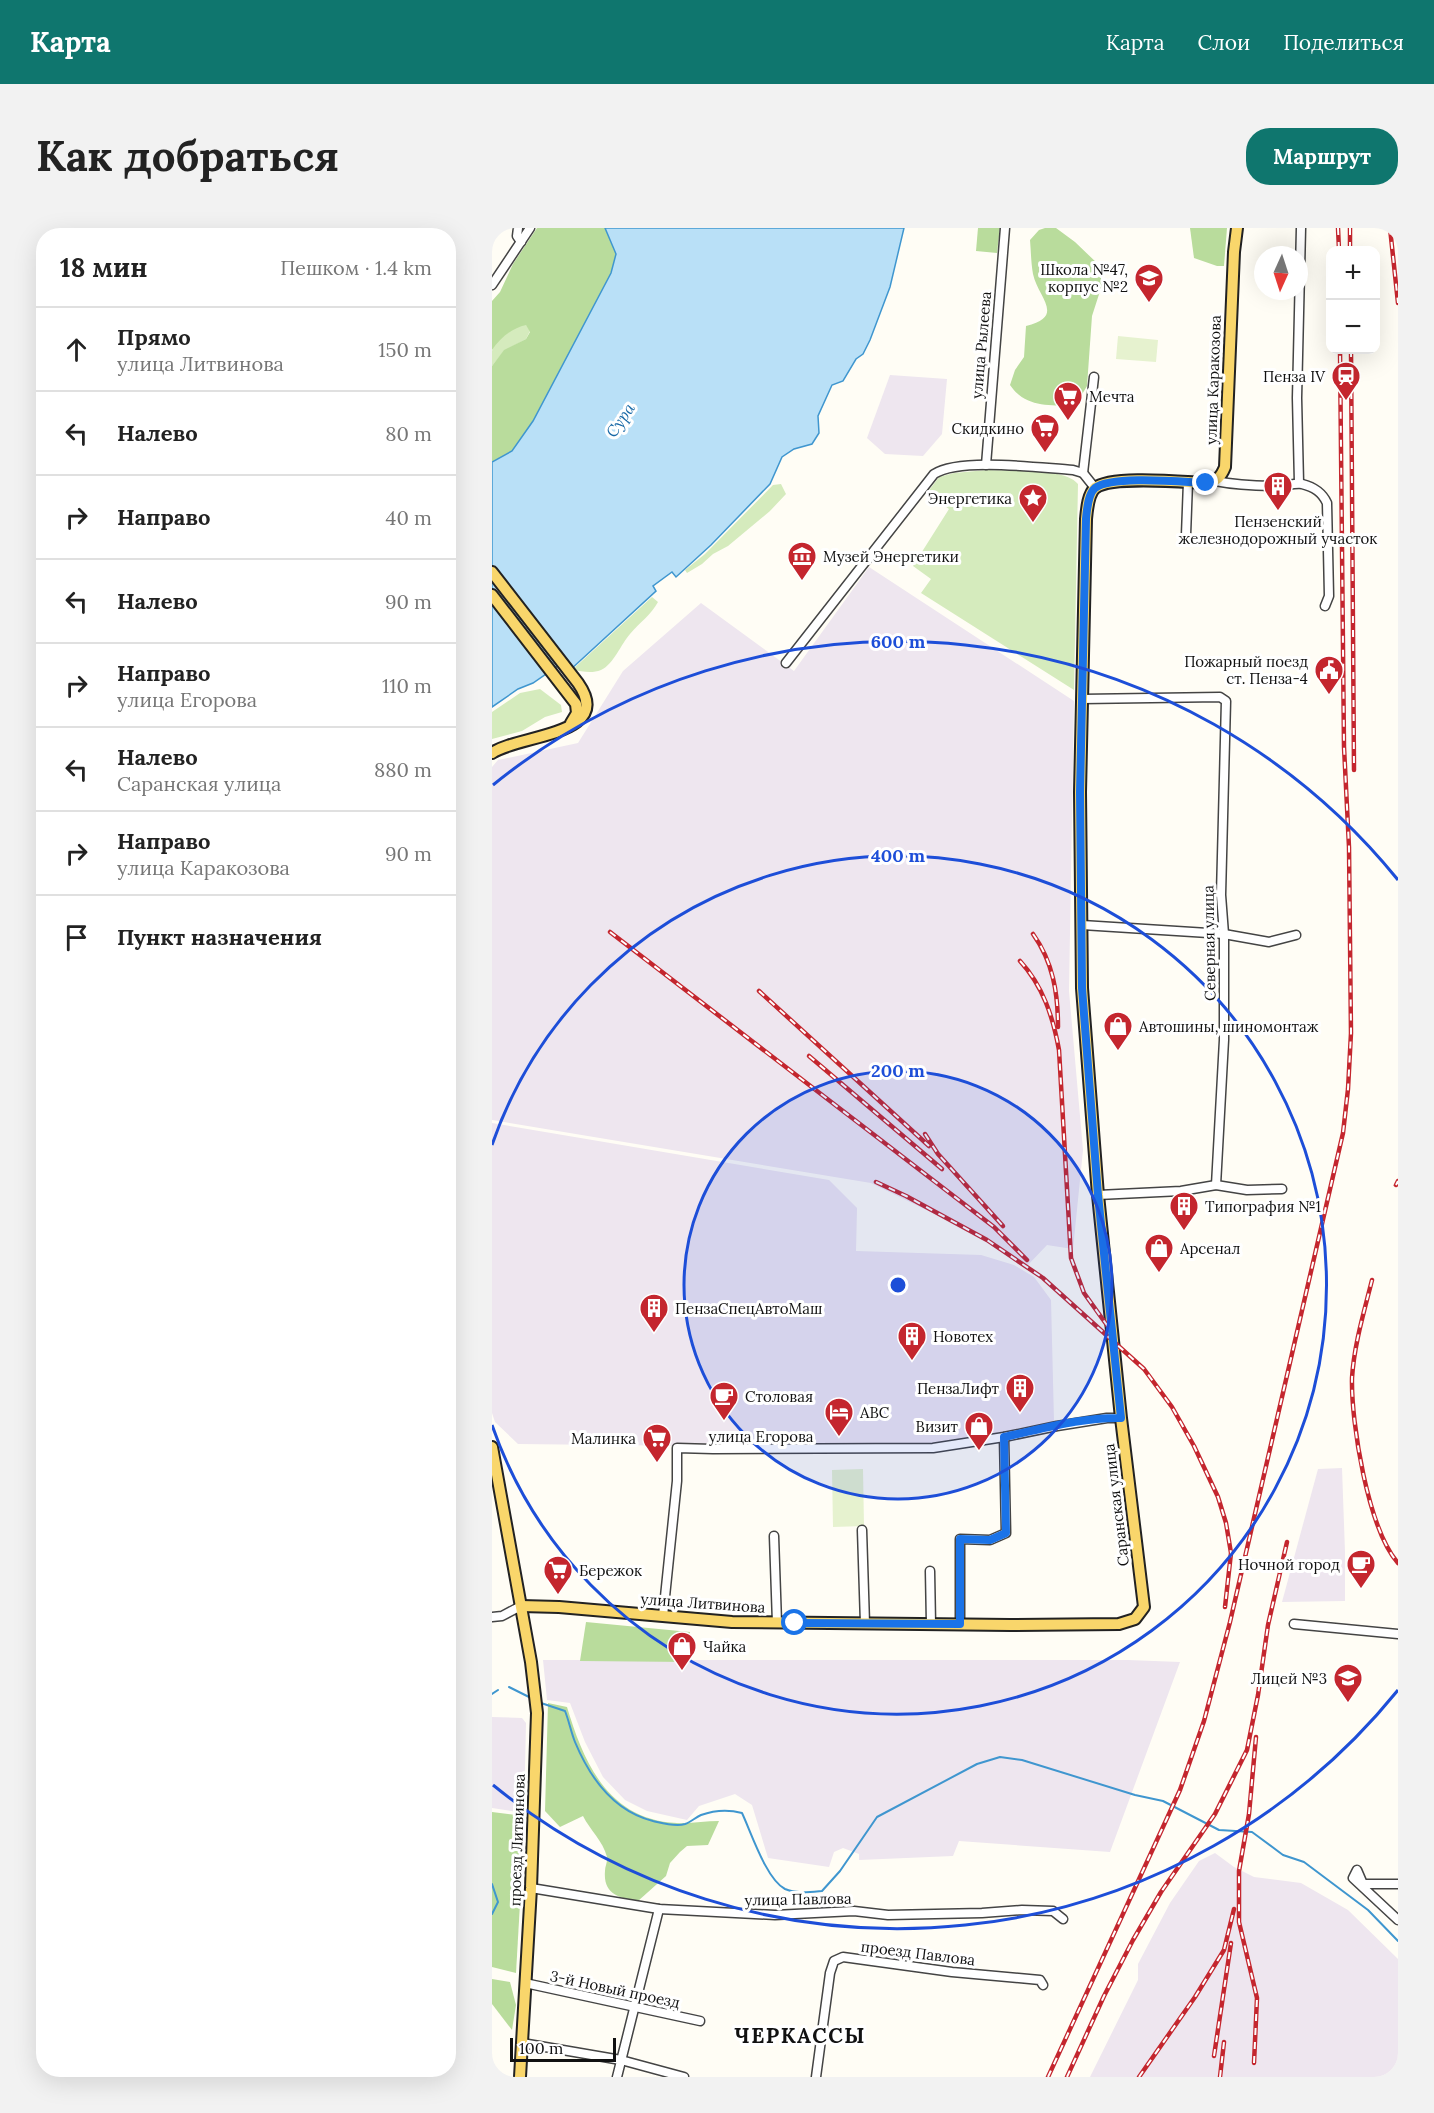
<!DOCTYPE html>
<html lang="ru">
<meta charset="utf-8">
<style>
body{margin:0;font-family:Lora,serif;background:#f2f2f2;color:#222}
.controls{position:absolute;right:18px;top:18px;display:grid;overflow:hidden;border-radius:12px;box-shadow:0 6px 24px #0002}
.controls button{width:54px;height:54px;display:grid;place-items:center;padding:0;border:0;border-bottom:2px solid #e0e0e0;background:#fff;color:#222;font:30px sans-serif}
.compass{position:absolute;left:762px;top:18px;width:54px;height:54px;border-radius:50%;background:#fff;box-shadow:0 6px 24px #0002;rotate:183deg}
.scale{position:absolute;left:18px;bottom:15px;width:106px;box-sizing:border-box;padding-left:6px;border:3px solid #111;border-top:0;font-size:16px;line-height:21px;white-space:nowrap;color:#111;-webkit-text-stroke:4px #fff;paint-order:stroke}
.stop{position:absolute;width:18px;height:18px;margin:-14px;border:4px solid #1a73e8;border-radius:50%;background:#fff}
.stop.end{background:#1a73e8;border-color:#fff;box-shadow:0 2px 6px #0008}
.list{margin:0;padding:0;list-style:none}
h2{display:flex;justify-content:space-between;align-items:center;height:78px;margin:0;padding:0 24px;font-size:26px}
h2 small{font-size:20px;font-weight:400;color:#767676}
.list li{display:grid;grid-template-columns:39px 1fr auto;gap:18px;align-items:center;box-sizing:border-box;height:84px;padding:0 24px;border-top:2px solid #e0e0e0}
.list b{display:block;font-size:22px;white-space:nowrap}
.list p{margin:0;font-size:20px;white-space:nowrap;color:#767676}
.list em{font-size:20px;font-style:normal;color:#767676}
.icon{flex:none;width:33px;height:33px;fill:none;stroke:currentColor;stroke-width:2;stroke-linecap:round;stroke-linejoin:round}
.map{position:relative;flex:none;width:906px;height:1849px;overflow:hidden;border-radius:24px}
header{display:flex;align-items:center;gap:36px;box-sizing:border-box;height:84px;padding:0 30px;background:#0f766e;color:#fff}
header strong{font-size:28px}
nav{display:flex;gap:33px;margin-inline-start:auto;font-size:21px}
.intro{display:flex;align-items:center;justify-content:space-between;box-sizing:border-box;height:144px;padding:0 36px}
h1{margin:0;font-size:42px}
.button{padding:15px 27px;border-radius:24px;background:#0f766e;color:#fff;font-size:21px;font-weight:700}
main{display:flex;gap:36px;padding:0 36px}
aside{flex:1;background:#fff;border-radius:24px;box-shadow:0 6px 24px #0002}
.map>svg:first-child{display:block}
.industrial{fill:#eee6ef}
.green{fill:#d5ebbd}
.forest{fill:#b9dc9c}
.pitch{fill:#e6f2cf}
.water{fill:#b9e0f7;stroke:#3f96cf;stroke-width:1.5}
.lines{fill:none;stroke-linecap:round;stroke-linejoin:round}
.stream{stroke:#3f96cf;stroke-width:2}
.minor-casing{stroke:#444;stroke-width:11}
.major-casing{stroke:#222;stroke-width:14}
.minor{stroke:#fff;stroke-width:8}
.major{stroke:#f9d66b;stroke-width:10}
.rail-casing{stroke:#c4262e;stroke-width:4.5}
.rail{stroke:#fff;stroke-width:2;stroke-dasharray:7;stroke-linecap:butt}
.route{stroke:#1a73e8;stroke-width:8}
.ring{fill:none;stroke:#1d4ed8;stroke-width:3}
.labels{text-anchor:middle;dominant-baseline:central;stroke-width:6;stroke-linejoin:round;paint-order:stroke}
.poi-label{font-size:15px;fill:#111;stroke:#fff;text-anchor:start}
.street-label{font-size:15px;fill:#111;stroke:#fff}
.water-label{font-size:16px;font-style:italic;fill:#1768a6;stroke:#fff}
.district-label{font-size:21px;font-weight:bold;letter-spacing:1.5px;fill:#111;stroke:#fff}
.centre{fill:#1d4ed8;stroke:#fff;stroke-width:3}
.ring-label{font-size:18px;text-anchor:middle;font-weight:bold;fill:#1d4ed8;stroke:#fff;stroke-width:6;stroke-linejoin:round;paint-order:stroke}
</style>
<header>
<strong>Карта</strong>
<nav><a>Карта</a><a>Слои</a><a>Поделиться</a></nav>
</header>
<div class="intro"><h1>Как добраться</h1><a class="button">Маршрут</a></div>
<main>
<aside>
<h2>18 мин<small>Пешком · 1.4 km</small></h2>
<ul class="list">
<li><svg class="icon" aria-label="ahead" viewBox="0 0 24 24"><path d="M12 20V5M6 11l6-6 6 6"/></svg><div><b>Прямо</b><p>улица Литвинова</p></div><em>150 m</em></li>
<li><svg class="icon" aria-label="left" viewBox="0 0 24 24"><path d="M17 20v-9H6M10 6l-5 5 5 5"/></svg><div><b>Налево</b></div><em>80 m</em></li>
<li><svg class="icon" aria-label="right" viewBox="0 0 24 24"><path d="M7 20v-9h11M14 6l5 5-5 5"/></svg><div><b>Направо</b></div><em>40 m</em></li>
<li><svg class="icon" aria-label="left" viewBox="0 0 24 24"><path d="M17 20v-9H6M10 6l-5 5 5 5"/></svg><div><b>Налево</b></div><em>90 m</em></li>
<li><svg class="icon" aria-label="right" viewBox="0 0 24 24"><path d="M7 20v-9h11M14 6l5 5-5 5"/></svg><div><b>Направо</b><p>улица Егорова</p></div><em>110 m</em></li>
<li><svg class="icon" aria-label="left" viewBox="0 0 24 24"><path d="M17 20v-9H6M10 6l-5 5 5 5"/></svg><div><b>Налево</b><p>Саранская улица</p></div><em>880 m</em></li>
<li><svg class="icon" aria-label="right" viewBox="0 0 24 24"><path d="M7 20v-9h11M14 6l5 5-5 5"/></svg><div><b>Направо</b><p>улица Каракозова</p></div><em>90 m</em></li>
<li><svg class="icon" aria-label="arrive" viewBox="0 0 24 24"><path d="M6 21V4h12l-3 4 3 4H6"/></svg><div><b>Пункт назначения</b></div></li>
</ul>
</aside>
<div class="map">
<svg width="906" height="1849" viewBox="0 0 906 1849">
<rect width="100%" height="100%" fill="#fffdf5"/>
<!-- industrial -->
<g class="industrial">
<path d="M398,147L455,151L450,206L431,228L393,226L375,210Z"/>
<path d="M377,339L582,473L577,763L591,922L581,1021L555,1017L533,1040L494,1014L453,991L379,955L0,892V539L6,532L86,515L131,443L209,375L302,443Z"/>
<path d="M0,895L337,952L365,980L364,1023L489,1027L522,1037L542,1049L559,1072L562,1194L437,1218L295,1219L26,1216L3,1194L0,1185Z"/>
<path d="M850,1240L853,1324V1373L790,1374L826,1241Z"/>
<path d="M51,1432H636L688,1434L618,1624L467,1613L461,1628L367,1632V1626L351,1620L342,1624L337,1639L276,1630L260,1577L243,1566L207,1578L195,1592L155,1583L133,1572L111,1549L93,1514L78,1475L55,1472Z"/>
<path d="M0,1489L30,1490L34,1495L32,1585L0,1580Z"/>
<path d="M723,1625L742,1639L762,1649L809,1655L856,1682L906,1731V1849H598L646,1752V1736L678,1675L707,1633Z"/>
</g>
<!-- green -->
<g class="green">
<path d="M34,96L38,103L34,111L12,123L0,138C0,134 0,128 0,123C3,110 22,99 34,96Z"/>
<path d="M495,242C517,243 572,239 586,256L582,462L429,365L439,351L421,338L457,281L435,265L447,249L462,245Z"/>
<path d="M289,256L294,266L278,283L236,318L221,326L210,336L195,345L193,342L213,326L281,257Z"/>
<path d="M160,369L166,374C159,387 148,394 138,406C129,416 122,436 109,442C99,446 90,443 80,442Z"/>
<path d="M48,461L69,477L70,484L53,489L30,503L0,511V484L28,465Z"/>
</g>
<!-- forest -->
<g class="forest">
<path d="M45,0H113L124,26L119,45L41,193L20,223L0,234V138L12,122L34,111L38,104L34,97C20,100 8,110 0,122V73L8,64L21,36Z"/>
<path d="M486,0H508L505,25L484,23Z"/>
<path d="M553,0H564L583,14L607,37L610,57L600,88L595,158L589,168L580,178C555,177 533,179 518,157L523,142L532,129L534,98C574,88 546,70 541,46C539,35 539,24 538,12L547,2Z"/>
<path d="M698,0H735L732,38H725L702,30Z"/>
<path d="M94,1394L198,1404L197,1434L88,1433Z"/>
<path d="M56,1475L75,1479C92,1536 117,1592 185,1595C198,1596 213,1593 227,1593L216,1617L195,1618L188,1624L178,1635L174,1648L146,1673C127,1670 111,1666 113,1643C113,1638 116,1633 115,1629C111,1613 98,1602 91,1588L68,1599L53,1583Z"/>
<path d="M0,1584L33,1588L24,1745L0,1739Z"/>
<path d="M0,1751L18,1754L24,1777L20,1802L0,1776Z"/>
</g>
<!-- pitch -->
<g class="pitch">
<path d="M626,108L666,112L664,134L624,131Z"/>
<path d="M371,1241L372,1298L341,1299L340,1242Z"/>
</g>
<!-- water -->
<path class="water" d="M113,0H412L398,59L378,112L371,126L364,131L351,153L340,157L326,188L327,205L320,216L302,221L290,229L278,256L219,317L184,349L180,344L161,358L164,363L77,443L70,435L41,455L26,461L0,479V234L20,223L41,193L119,45L124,26Z"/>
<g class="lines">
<!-- stream -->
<g class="stream">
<path d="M17,1459L41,1471"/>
<path d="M0,1466L6,1462"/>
<path d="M49,1475L73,1483C77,1493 79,1504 83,1514C98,1550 121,1583 161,1593C170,1595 183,1599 193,1596C199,1594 204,1589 209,1587C223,1582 235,1581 250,1585C259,1604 274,1651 293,1661C304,1666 319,1664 330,1663L348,1643L385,1589L485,1536L508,1529L530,1532L643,1567L671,1573L727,1602L760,1604L791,1627L812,1634L876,1682L906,1713"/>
<path d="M0,1656L6,1674L0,1686"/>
</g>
<!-- minor casing -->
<g class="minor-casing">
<g id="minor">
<path d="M26,0L25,8L29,14"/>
<path d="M0,57L38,0"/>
<path d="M494,237L513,0"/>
<path d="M591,245L602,149"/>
<path d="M723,253C744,257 764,258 786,258C794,258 802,255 810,256C822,259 830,264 835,275L837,368L833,378"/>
<path d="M807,255L805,170L809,0"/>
<path d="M694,307L696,254"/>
<path d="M294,435L442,246C468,229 548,240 581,242L591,245L603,260"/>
<path d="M590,471L728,469L734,473L729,667L732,706V812L724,957"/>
<path d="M590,697L732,706L777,714L804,707"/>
<path d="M606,967L689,963L724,957L755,962L790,961"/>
<path d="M370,1302L373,1396"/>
<path d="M282,1308L285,1395"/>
<path d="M438,1343L439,1396"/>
<path d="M171,1388L185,1253V1220L221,1221L441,1220L512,1209L565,1198L615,1190H629"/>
<path d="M0,1389L10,1388L29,1378"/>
<path d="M468,1396V1311L498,1312L514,1305L512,1209"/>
<path d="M802,1396L906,1406"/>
<path d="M906,1656H871L865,1642L861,1650L906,1692"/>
<path d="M39,1660L167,1681L283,1687L362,1683L396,1687L490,1685L530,1682L561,1683L571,1691"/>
<path d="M33,1755L208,1793"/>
<path d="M30,1815L129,1832L192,1849"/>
<path d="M125,1849L167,1681"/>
<path d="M324,1849L338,1745L342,1733L351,1729L460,1744L548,1752L551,1757"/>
</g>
</g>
<!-- major casing -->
<g class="major-casing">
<g id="major">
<path d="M0,344L86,455C123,508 28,506 0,525"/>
<path d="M0,367L84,476L85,485L79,495"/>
<path d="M0,1219L39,1434L45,1485L39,1660L28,1849"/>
<path d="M29,1378L67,1379L240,1394L518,1397L627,1396L643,1391L652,1379L629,1190L606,967L590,760L588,564L594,291C595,281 596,266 603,260C619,247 691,254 714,255C725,253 729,249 733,239L742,24L745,0"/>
</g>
</g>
<!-- minor -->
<use href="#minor" class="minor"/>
<!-- major -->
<use href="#major" class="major"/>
<!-- rail casing -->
<g class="rail-casing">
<g id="rail">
<path d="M846,0L847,22"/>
<path d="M858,0V22"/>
<path d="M898,0L906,75"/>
<path d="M859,122L862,542"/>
<path d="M118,704L502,999L535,1032"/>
<path d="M541,706C561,734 566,765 566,799"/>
<path d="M528,733C551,758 561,789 567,822L579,1030L592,1065L617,1100"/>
<path d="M267,763L437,918"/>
<path d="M317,828L450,941"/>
<path d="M433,906L446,926L511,998"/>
<path d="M384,954L414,968L495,1012L551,1050L652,1141L680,1179L702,1218L726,1269L734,1295L739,1325L733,1379"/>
<path d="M904,957L906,953"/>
<path d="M880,1052C872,1084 862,1117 860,1150C859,1195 876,1301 906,1335"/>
<path d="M722,1828L739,1715"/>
<path d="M762,1835L765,1770L747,1694V1643L757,1586L764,1509"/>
<path d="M556,1849L688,1562L712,1493L738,1394L851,905L856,861L859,805L857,619L852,519L848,122"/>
<path d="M575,1849L612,1768L641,1712L669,1664L723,1586L755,1522L766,1467L776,1397L795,1314"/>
<path d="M647,1849L703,1769L732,1722L742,1681"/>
<path d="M728,1849L732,1814"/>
</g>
</g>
<!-- rail -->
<use href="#rail" class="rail"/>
</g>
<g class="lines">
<!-- route -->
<path class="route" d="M303,1395L468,1396V1311L498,1312L514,1305L512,1209C550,1201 590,1189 629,1190L606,967L590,760L588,564L594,291C595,281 596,266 603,260C620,247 691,254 714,255"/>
</g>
<!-- distance rings -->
<circle cx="406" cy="1057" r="214" fill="#1d4ed8" fill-opacity=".12"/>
<g class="ring">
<circle cx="406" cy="1057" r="214"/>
<path d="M0 917A429 429 0 1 1 0 1197"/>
<path d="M906 1462A643 643 0 0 1 1 1557M1 557A643 643 0 0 1 906 652"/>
</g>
<!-- icons -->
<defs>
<g id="school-pin" transform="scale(1.5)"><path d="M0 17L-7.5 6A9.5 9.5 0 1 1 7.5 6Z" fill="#c4262e" stroke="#fff"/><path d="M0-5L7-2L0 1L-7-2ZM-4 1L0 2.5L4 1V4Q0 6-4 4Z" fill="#fff"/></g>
<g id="station-pin" transform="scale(1.5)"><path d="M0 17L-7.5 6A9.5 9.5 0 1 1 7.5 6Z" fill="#c4262e" stroke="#fff"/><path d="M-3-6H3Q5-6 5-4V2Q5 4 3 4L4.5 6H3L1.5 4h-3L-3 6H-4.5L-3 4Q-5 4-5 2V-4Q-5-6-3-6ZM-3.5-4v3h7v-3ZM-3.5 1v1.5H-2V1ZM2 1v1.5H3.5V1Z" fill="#fff"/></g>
<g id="supermarket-pin" transform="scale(1.5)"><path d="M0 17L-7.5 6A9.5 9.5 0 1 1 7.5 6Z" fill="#c4262e" stroke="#fff"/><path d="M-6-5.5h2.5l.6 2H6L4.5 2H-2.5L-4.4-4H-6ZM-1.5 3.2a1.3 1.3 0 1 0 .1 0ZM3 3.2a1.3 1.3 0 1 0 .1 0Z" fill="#fff"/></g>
<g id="building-pin" transform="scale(1.5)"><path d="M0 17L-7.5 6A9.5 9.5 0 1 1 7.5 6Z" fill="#c4262e" stroke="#fff"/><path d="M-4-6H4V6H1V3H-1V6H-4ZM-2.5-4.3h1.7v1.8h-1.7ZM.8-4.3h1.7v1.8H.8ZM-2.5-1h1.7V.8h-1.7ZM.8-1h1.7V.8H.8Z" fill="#fff"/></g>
<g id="sight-pin" transform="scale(1.5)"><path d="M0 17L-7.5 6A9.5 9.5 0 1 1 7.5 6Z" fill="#c4262e" stroke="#fff"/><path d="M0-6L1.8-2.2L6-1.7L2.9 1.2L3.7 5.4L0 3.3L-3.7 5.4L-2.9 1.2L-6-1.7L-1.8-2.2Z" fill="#fff"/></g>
<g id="museum-pin" transform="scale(1.5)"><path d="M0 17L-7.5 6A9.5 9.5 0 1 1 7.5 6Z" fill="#c4262e" stroke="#fff"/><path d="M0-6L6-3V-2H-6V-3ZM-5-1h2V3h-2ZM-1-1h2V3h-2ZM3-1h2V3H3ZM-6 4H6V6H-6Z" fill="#fff"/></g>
<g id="civic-pin" transform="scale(1.5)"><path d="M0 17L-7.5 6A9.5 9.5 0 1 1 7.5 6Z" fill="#c4262e" stroke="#fff"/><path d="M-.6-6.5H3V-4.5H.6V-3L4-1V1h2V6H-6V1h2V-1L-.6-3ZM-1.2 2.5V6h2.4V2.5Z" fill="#fff"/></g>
<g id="shop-pin" transform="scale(1.5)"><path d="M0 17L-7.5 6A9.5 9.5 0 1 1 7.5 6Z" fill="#c4262e" stroke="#fff"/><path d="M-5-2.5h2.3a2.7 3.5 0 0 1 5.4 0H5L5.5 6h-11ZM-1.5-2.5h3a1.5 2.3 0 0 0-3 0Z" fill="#fff"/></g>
<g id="cafe-pin" transform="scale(1.5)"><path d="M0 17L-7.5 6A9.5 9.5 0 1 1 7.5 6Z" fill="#c4262e" stroke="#fff"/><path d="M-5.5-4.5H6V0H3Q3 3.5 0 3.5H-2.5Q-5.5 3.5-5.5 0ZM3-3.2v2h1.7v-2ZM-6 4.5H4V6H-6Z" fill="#fff"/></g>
<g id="hotel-pin" transform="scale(1.5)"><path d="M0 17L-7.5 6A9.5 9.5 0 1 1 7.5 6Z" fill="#c4262e" stroke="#fff"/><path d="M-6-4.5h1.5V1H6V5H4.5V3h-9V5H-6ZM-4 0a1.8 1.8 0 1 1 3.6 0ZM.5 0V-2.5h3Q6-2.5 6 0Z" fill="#fff"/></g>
</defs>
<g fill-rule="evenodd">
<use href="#school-pin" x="657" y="50"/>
<use href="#station-pin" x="854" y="148"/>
<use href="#supermarket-pin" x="576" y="168"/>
<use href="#supermarket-pin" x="553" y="200"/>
<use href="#building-pin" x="786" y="258"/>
<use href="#sight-pin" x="541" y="270"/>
<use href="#museum-pin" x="310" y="328"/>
<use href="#civic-pin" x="837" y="442"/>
<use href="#shop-pin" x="626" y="798"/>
<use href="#building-pin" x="692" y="978"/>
<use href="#shop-pin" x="667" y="1020"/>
<use href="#building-pin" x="162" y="1080"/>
<use href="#building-pin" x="420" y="1108"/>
<use href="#building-pin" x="528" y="1160"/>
<use href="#cafe-pin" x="232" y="1168"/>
<use href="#hotel-pin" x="347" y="1184"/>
<use href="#shop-pin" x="487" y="1198"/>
<use href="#supermarket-pin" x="165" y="1210"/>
<use href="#cafe-pin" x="869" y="1336"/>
<use href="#supermarket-pin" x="66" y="1342"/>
<use href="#shop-pin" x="190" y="1418"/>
<use href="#school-pin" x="856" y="1450"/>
</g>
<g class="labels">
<!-- poi labels -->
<g class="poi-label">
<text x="636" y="41" text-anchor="end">Школа №47,<tspan x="636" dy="17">корпус №2</tspan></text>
<text x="833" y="148" text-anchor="end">Пенза IV</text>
<text x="597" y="168">Мечта</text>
<text x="532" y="200" text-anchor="end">Скидкино</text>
<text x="520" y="270" text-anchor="end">Энергетика</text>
<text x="786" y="293" text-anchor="middle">Пензенский<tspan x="786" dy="17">железнодорожный участок</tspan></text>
<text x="331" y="328">Музей Энергетики</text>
<text x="816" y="433" text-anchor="end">Пожарный поезд<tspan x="816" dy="17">ст. Пенза-4</tspan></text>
<text x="647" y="798">Автошины, шиномонтаж</text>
<text x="713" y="978">Типография №1</text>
<text x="688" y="1020">Арсенал</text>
<text x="183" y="1080">ПензаСпецАвтоМаш</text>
<text x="441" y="1108">Новотех</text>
<text x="507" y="1160" text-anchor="end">ПензаЛифт</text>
<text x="253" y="1168">Столовая</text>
<text x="368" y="1184">ABC</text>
<text x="466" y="1198" text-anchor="end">Визит</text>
<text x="144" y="1210" text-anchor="end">Малинка</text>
<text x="848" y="1336" text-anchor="end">Ночной город</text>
<text x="87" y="1342">Бережок</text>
<text x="211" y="1418">Чайка</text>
<text x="835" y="1450" text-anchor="end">Лицей №3</text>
</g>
<!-- street labels -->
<g class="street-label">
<text transform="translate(489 117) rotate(-85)">улица Рылеева</text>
<text transform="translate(721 152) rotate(-88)">улица Каракозова</text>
<text transform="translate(717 715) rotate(-91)">Северная улица</text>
<text x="269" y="1208">улица Егорова</text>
<text transform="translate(624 1277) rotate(-97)">Саранская улица</text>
<text transform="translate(211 1375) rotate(4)">улица Литвинова</text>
<text transform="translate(25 1612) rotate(-88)">проезд Литвинова</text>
<text transform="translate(306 1671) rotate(-1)">улица Павлова</text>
<text transform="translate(426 1725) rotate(7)">проезд Павлова</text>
<text transform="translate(123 1761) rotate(12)">3-й Новый проезд</text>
</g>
<!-- water labels -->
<g class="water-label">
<text transform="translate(128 192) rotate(-56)">Сура</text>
</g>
<!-- district labels -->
<g class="district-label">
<text x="308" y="1807">ЧЕРКАССЫ</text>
</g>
</g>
<circle cx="406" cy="1057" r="9" class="centre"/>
<g class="ring-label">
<text x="406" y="420">600 m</text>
<text x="406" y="634">400 m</text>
<text x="406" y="849">200 m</text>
</g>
</svg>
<div class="controls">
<button>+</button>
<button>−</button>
</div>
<svg class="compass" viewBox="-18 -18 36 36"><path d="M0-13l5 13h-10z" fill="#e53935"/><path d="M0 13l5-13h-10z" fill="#767676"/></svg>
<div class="scale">100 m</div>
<div class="stop" style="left:303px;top:1395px"></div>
<div class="stop end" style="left:714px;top:255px"></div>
</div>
</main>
